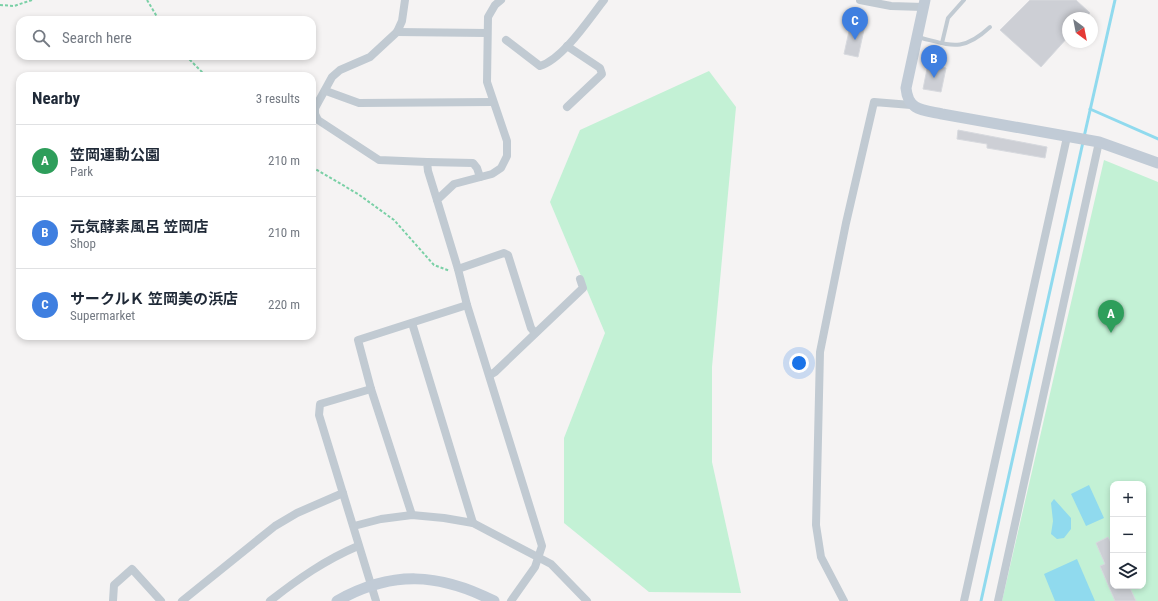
<!DOCTYPE html>
<meta charset="utf-8">
<style>
body{margin:0;font-family:"Roboto Condensed","Noto Sans JP",sans-serif;background:#f6f6f7;color:#1f2937}
.controls{position:absolute;right:12px;bottom:12px;display:grid;overflow:hidden;border-radius:8px;box-shadow:0 2px 6px #0003}
.controls button{width:36px;height:36px;display:grid;place-items:center;padding:0;border:0;border-bottom:1px solid #e0e1e3;background:#fff;color:#1f2937;font:20px sans-serif}
.compass{position:absolute;left:1062px;top:12px;width:36px;height:36px;border-radius:50%;background:#fff;box-shadow:0 2px 6px #0003;rotate:148deg}
.you{position:absolute;left:799px;top:363px;width:14px;height:14px;margin:-10px;border:3px solid #fff;border-radius:50%;background:#1a73e8;box-shadow:0 0 0 6px #1a73e833}
.badge{display:grid;place-items:center;width:26px;height:26px;border-radius:50%;background:#1a73e8;color:#fff;font-size:13px;font-weight:700}
.pin{position:absolute;translate:-50% -33px;filter:drop-shadow(0 1px 2px #0008)}
.pin::after{content:'';position:absolute;top:21px;width:14px;height:12px;background:inherit;clip-path:polygon(0 0,100% 0,50% 100%)}
.list{margin:0;padding:0;list-style:none}
h2{display:flex;justify-content:space-between;align-items:center;height:52px;margin:0;padding:0 16px;font-size:17px}
h2 small{font-size:13px;font-weight:400;color:#747a83}
.list li{display:grid;grid-template-columns:26px 1fr auto;gap:12px;align-items:center;box-sizing:border-box;height:72px;padding:0 16px;border-top:1px solid #e0e1e3}
.list b{display:block;font-size:15px;white-space:nowrap}
.list p{margin:0;font-size:13px;white-space:nowrap;color:#747a83}
.list em{font-size:13px;font-style:normal;color:#747a83}
.icon{flex:none;width:22px;height:22px;fill:none;stroke:currentColor;stroke-width:2;stroke-linecap:round;stroke-linejoin:round}
.map{position:relative;flex:none;width:1158px;height:601px;overflow:hidden}
.search{position:absolute;background:#fff;box-shadow:0 2px 6px #0003;left:16px;top:16px;width:300px;height:44px;display:flex;align-items:center;gap:10px;box-sizing:border-box;padding:0 14px;border-radius:12px;color:#747a83;font-size:15px}
.panel{position:absolute;background:#fff;box-shadow:0 2px 6px #0003;left:16px;top:72px;width:300px;height:268px;border-radius:12px}
.map>svg:first-child{display:block}
.green{fill:#c3f1d5;fill-rule:evenodd}
.water{fill:#90daee}
.lines{fill:none;stroke-linecap:round;stroke-linejoin:round}
.stream{stroke:#90daee;stroke-width:3}
.building{fill:#cdcfd5;stroke:#d7d9de}
.path{stroke:#7ad0a6;stroke-width:2;stroke-dasharray:3 2;stroke-linecap:butt}
.lane{stroke:#c1cad2;stroke-width:4}
.street{stroke:#c1cad2;stroke-width:8}
.secondary{stroke:#c1cbd6;stroke-width:11}
</style>
<div class="map">
<svg width="1158" height="601" viewBox="0 0 1158 601">
<rect width="100%" height="100%" fill="#f5f3f3"/>
<!-- green -->
<g class="green">
<path d="M709,71L736,107L712,367V462L741,593L649,592L564,523V438L605,333L550,202L580,130Z"/>
<path d="M1104,160L1158,182V601H1002ZM1113,484H1143V586H1113Z"/>
</g>
<!-- water -->
<g class="water">
<path d="M1089,485L1104,518L1086,526L1071,494Z"/>
<path d="M1054,499L1071,518V529L1064,538L1057,539L1051,534L1053,521L1051,503Z"/>
<path d="M1077,559L1095,601H1055L1044,574Z"/>
</g>
<g class="lines">
<!-- stream -->
<g class="stream">
<path d="M1090,109L1158,139"/>
<path d="M1084,137L1115,0"/>
<path d="M981,601L1083,142"/>
</g>
</g>
<!-- building -->
<g class="building">
<path d="M1030,0H1076L1090,13L1085,18H1068V37L1041,67L1000,30Z"/>
<path d="M851,22L865,25L858,57L844,54Z"/>
<path d="M928,64L946,68L941,92L923,89Z"/>
<path d="M958,130L1047,147L1045,158L987,148V144L957,139Z"/>
<path d="M1108,537L1113,547V586H1129L1136,601H1115L1100,566L1105,564L1096,543Z"/>
</g>
<g class="lines">
<!-- path -->
<g class="path">
<path d="M147,0L159,20"/>
<path d="M0,5L14,6L32,0"/>
<path d="M186,56L206,76"/>
<path d="M312,167L358,194L394,220L434,265L450,271"/>
</g>
<!-- lane -->
<g class="lane">
<path d="M917,37C951,45 962,53 990,27"/>
<path d="M942,43L948,18L964,0"/>
</g>
<!-- street -->
<g class="street">
<path d="M405,0L402,21L397,32L370,57L340,70L332,77L315,108V114L318,120L379,160L427,162L428,171L437,200"/>
<path d="M501,0L495,5L488,17L487,82L507,141V156L501,168L492,174L454,184L437,200L458,269L467,305L542,546L535,567L511,601"/>
<path d="M860,0L891,6L923,7"/>
<path d="M397,32L487,33"/>
<path d="M506,40L540,66C563,59 589,19 604,0"/>
<path d="M326,91L359,103L493,102"/>
<path d="M567,107L602,74L600,68L567,46"/>
<path d="M427,162L473,163L477,168L480,177"/>
<path d="M458,269L504,253L508,255L531,328L535,333"/>
<path d="M412,323L473,523"/>
<path d="M490,375L495,372L583,288L580,279"/>
<path d="M371,389L320,404L319,415L376,601"/>
<path d="M412,515L371,389L358,340L467,305"/>
<path d="M354,526L381,519L412,515L444,518L473,523L551,564L587,601"/>
<path d="M113,601L114,585L132,569L161,601"/>
<path d="M182,601L275,526L297,513L343,493"/>
<path d="M270,601C298,579 325,560 358,546"/>
<path d="M844,601L821,557L816,525L820,352L846,223L874,102L911,105"/>
<path d="M964,601L1067,137"/>
<path d="M998,601L1099,142"/>
</g>
<!-- secondary -->
<g class="secondary">
<path d="M925,0L906,88C908,111 923,110 942,114L1099,142L1158,163"/>
<path d="M337,601C392,570 439,573 494,601"/>
</g>
</g>
</svg>
<div class="controls">
<button>+</button>
<button>−</button>
<button><svg class="icon" aria-label="layers" viewBox="0 0 24 24"><path d="M12 4l9 5-9 5-9-5zM3 14l9 5 9-5"/></svg></button>
</div>
<svg class="compass" viewBox="-18 -18 36 36"><path d="M0-13l5 13h-10z" fill="#e53935"/><path d="M0 13l5-13h-10z" fill="#747a83"/></svg>
<div class="you"></div>
<div class="pin badge" style="left:1111px;top:333px;background:#2e9e5b">A</div>
<div class="pin badge" style="left:934px;top:78px;background:#3f7fe0">B</div>
<div class="pin badge" style="left:855px;top:40px;background:#3f7fe0">C</div>
<div class="search"><svg class="icon" aria-label="search" viewBox="0 0 24 24"><circle cx="10" cy="10" r="6"/><path d="M15 15l6 6"/></svg>Search here</div>
<section class="panel">
<h2>Nearby<small>3 results</small></h2>
<ul class="list">
<li><span class="badge" style="background:#2e9e5b">A</span><div><b>笠岡運動公園</b><p>Park</p></div><em>210 m</em></li>
<li><span class="badge" style="background:#3f7fe0">B</span><div><b>元気酵素風呂 笠岡店</b><p>Shop</p></div><em>210 m</em></li>
<li><span class="badge" style="background:#3f7fe0">C</span><div><b>サークルＫ 笠岡美の浜店</b><p>Supermarket</p></div><em>220 m</em></li>
</ul>
</section>
</div>
